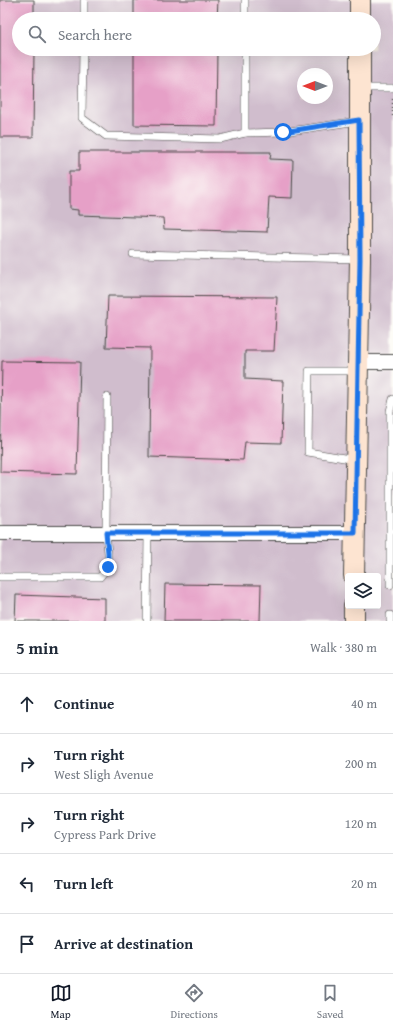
<!DOCTYPE html>
<meta charset="utf-8">
<style>
body{margin:0;font-family:"Gentium Book Plus",serif;background:#f2f2f3;color:#1f2937}
.controls{position:absolute;right:12px;bottom:12px;display:grid;overflow:hidden;border-radius:4px;box-shadow:0 4px 16px #0002}
.controls button{width:36px;height:36px;display:grid;place-items:center;padding:0;border:0;border-bottom:1px solid #e0e1e3;background:#fff;color:#1f2937;font:20px sans-serif}
.compass{position:absolute;left:297px;top:68px;width:36px;height:36px;border-radius:50%;background:#fff;box-shadow:0 4px 16px #0002;rotate:270deg}
.stop{position:absolute;width:12px;height:12px;margin:-9px;border:3px solid #1a73e8;border-radius:50%;background:#fff}
.stop.end{background:#1a73e8;border-color:#fff;box-shadow:0 1px 4px #0008}
.list{margin:0;padding:0;list-style:none}
h2{display:flex;justify-content:space-between;align-items:center;height:52px;margin:0;padding:0 16px;font-size:17px}
h2 small{font-size:13px;font-weight:400;color:#747a83}
.list li{display:grid;grid-template-columns:26px 1fr auto;gap:12px;align-items:center;box-sizing:border-box;height:60px;padding:0 16px;border-top:1px solid #e0e1e3}
.list b{display:block;font-size:15px;white-space:nowrap}
.list p{margin:0;font-size:13px;white-space:nowrap;color:#747a83}
.list em{font-size:13px;font-style:normal;color:#747a83}
.icon{flex:none;width:22px;height:22px;fill:none;stroke:currentColor;stroke-width:2;stroke-linecap:round;stroke-linejoin:round}
.map{position:relative;flex:none;width:393px;height:621px;overflow:hidden}
.search{position:absolute;background:#fff;box-shadow:0 4px 16px #0002;left:12px;right:12px;top:12px;height:44px;display:flex;align-items:center;gap:10px;box-sizing:border-box;padding:0 14px;border-radius:22px;color:#747a83;font-size:15px}
.sheet{height:352px;background:#fff}
nav{display:flex;justify-content:space-around;align-items:center;box-sizing:border-box;height:56px;border-top:1px solid #e0e1e3;background:#fff;font-size:11px;color:#747a83}
nav a{display:grid;justify-items:center;gap:2px}
nav .on{color:#111827}
.map>svg:first-child{display:block}
.industrial{fill:#d0bdcd;fill-rule:evenodd}
.building{fill:#e6a0c7}
.lines{fill:none;stroke-linecap:round;stroke-linejoin:round}
.lane-casing{stroke:#494846;stroke-width:8}
.street-casing{stroke:#494846;stroke-width:16}
.secondary-casing{stroke:#494846;stroke-width:22}
.path{stroke:#494846;stroke-width:2.5;stroke-dasharray:1 3;stroke-linecap:butt}
.lane{stroke:#fff;stroke-width:7}
.street{stroke:#fff;stroke-width:14}
.secondary{stroke:#fde4d1;stroke-width:20}
.route{stroke:#1a73e8;stroke-width:5}
</style>
<div class="map">
<svg width="393" height="621" viewBox="0 0 393 621">
<rect width="100%" height="100%" fill="#fdfcf7"/>
<filter id="ink" filterUnits="userSpaceOnUse"><feTurbulence type="fractalNoise" baseFrequency=".025" numOctaves="2"/><feDisplacementMap in="SourceGraphic" scale="8" xChannelSelector="R" yChannelSelector="G"/><feConvolveMatrix kernelMatrix="1 2 1 2 8 2 1 2 1" color-interpolation-filters="sRGB"/></filter>
<filter id="wash" filterUnits="userSpaceOnUse"><feTurbulence type="fractalNoise" baseFrequency=".012" numOctaves="4" result="noise"/><feDisplacementMap in="SourceGraphic" scale="16" xChannelSelector="R" yChannelSelector="G"/><feGaussianBlur stdDeviation="0.9" result="paint"/><feColorMatrix in="noise" values="0 0 0 0 0 0 0 0 0 0 0 0 0 0 0 0 0 1.4 0 .05"/><feComposite in="paint" operator="in"/></filter>
<g filter="url(#wash)">
<rect width="100%" height="100%" fill="#f6eedc"/>
<!-- industrial -->
<path class="industrial" d="M0,0H393V621H0ZM19,19H374V49H19ZM303,74H327V98H303ZM348,576H378V606H348Z"/>
<g id="blocks">
<!-- building -->
<g class="building">
<path d="M0,0H34V19H19V49H34L33,137H0Z"/>
<path d="M134,0H218L217,19H134Z"/>
<path d="M134,49H217L216,126L134,125Z"/>
<path d="M79,152H271L270,159L293,160L292,198L269,197L267,232L164,229L163,218L78,215V210L69,209V171H79Z"/>
<path d="M108,296L277,297L274,351H245V379L283,381L281,443L245,442L243,460L149,457L150,348L106,347Z"/>
<path d="M2,361L80,362L77,474L0,472Z"/>
<path d="M165,584L261,585L260,621H164Z"/>
<path d="M16,595L105,598V621H15Z"/>
</g>
</g>
</g>
<g filter="url(#ink)">
<use href="#blocks" fill-opacity="0" stroke="#494846" stroke-width="1"/>
<g class="lines">
<!-- lane casing -->
<g class="lane-casing">
<g id="lane">
<path d="M245,0V19"/>
<path d="M84,19V0"/>
<path d="M83,49L82,118L106,136L220,139L245,133"/>
<path d="M245,49V133L283,132L358,121"/>
<path d="M362,88H393"/>
<path d="M133,254L359,259"/>
<path d="M356,460L308,452L309,371H357"/>
<path d="M0,577H100L108,567V553L106,533L107,397"/>
<path d="M390,585V411L393,399"/>
<path d="M390,615V621"/>
<path d="M147,621L148,533"/>
</g>
</g>
<!-- street casing -->
<g class="street-casing">
<g id="street">
<path d="M357,362H393"/>
<path d="M0,533H355"/>
</g>
</g>
<!-- secondary casing -->
<g class="secondary-casing">
<g id="secondary">
<path d="M360,19V0"/>
<path d="M354,576L360,259V49"/>
<path d="M354,621V606"/>
</g>
</g>
<!-- path -->
<path class="path" d="M393,99V118"/>
<!-- lane -->
<use href="#lane" class="lane"/>
<!-- street -->
<use href="#street" class="street"/>
<!-- secondary -->
<use href="#secondary" class="secondary"/>
</g>
</g>
<g class="lines" filter="url(#ink)">
<!-- route -->
<path class="route" d="M108,567V553L106,533H355L360,259L359,120L283,132"/>
</g>
</svg>
<div class="controls">
<button><svg class="icon" aria-label="layers" viewBox="0 0 24 24"><path d="M12 4l9 5-9 5-9-5zM3 14l9 5 9-5"/></svg></button>
</div>
<svg class="compass" viewBox="-18 -18 36 36"><path d="M0-13l5 13h-10z" fill="#e53935"/><path d="M0 13l5-13h-10z" fill="#747a83"/></svg>
<div class="stop" style="left:283px;top:132px"></div>
<div class="stop end" style="left:108px;top:567px"></div>
<div class="search"><svg class="icon" aria-label="search" viewBox="0 0 24 24"><circle cx="10" cy="10" r="6"/><path d="M15 15l6 6"/></svg>Search here</div>
</div>
<section class="sheet">
<h2>5 min<small>Walk · 380 m</small></h2>
<ul class="list">
<li><svg class="icon" aria-label="ahead" viewBox="0 0 24 24"><path d="M12 20V5M6 11l6-6 6 6"/></svg><div><b>Continue</b></div><em>40 m</em></li>
<li><svg class="icon" aria-label="right" viewBox="0 0 24 24"><path d="M7 20v-9h11M14 6l5 5-5 5"/></svg><div><b>Turn right</b><p>West Sligh Avenue</p></div><em>200 m</em></li>
<li><svg class="icon" aria-label="right" viewBox="0 0 24 24"><path d="M7 20v-9h11M14 6l5 5-5 5"/></svg><div><b>Turn right</b><p>Cypress Park Drive</p></div><em>120 m</em></li>
<li><svg class="icon" aria-label="left" viewBox="0 0 24 24"><path d="M17 20v-9H6M10 6l-5 5 5 5"/></svg><div><b>Turn left</b></div><em>20 m</em></li>
<li><svg class="icon" aria-label="arrive" viewBox="0 0 24 24"><path d="M6 21V4h12l-3 4 3 4H6"/></svg><div><b>Arrive at destination</b></div></li>
</ul>
</section>
<nav>
<a class="on"><svg class="icon" aria-label="map" viewBox="0 0 24 24"><path d="M3 6l6-2 6 2 6-2v14l-6 2-6-2-6 2zM9 4v14M15 6v14"/></svg>Map</a>
<a><svg class="icon" aria-label="directions" viewBox="0 0 24 24"><path d="M12 3l9 9-9 9-9-9zM9 14v-3h6M13 9l2 2-2 2"/></svg>Directions</a>
<a><svg class="icon" aria-label="saved" viewBox="0 0 24 24"><path d="M7 4h10v16l-5-4-5 4z"/></svg>Saved</a>
</nav>
